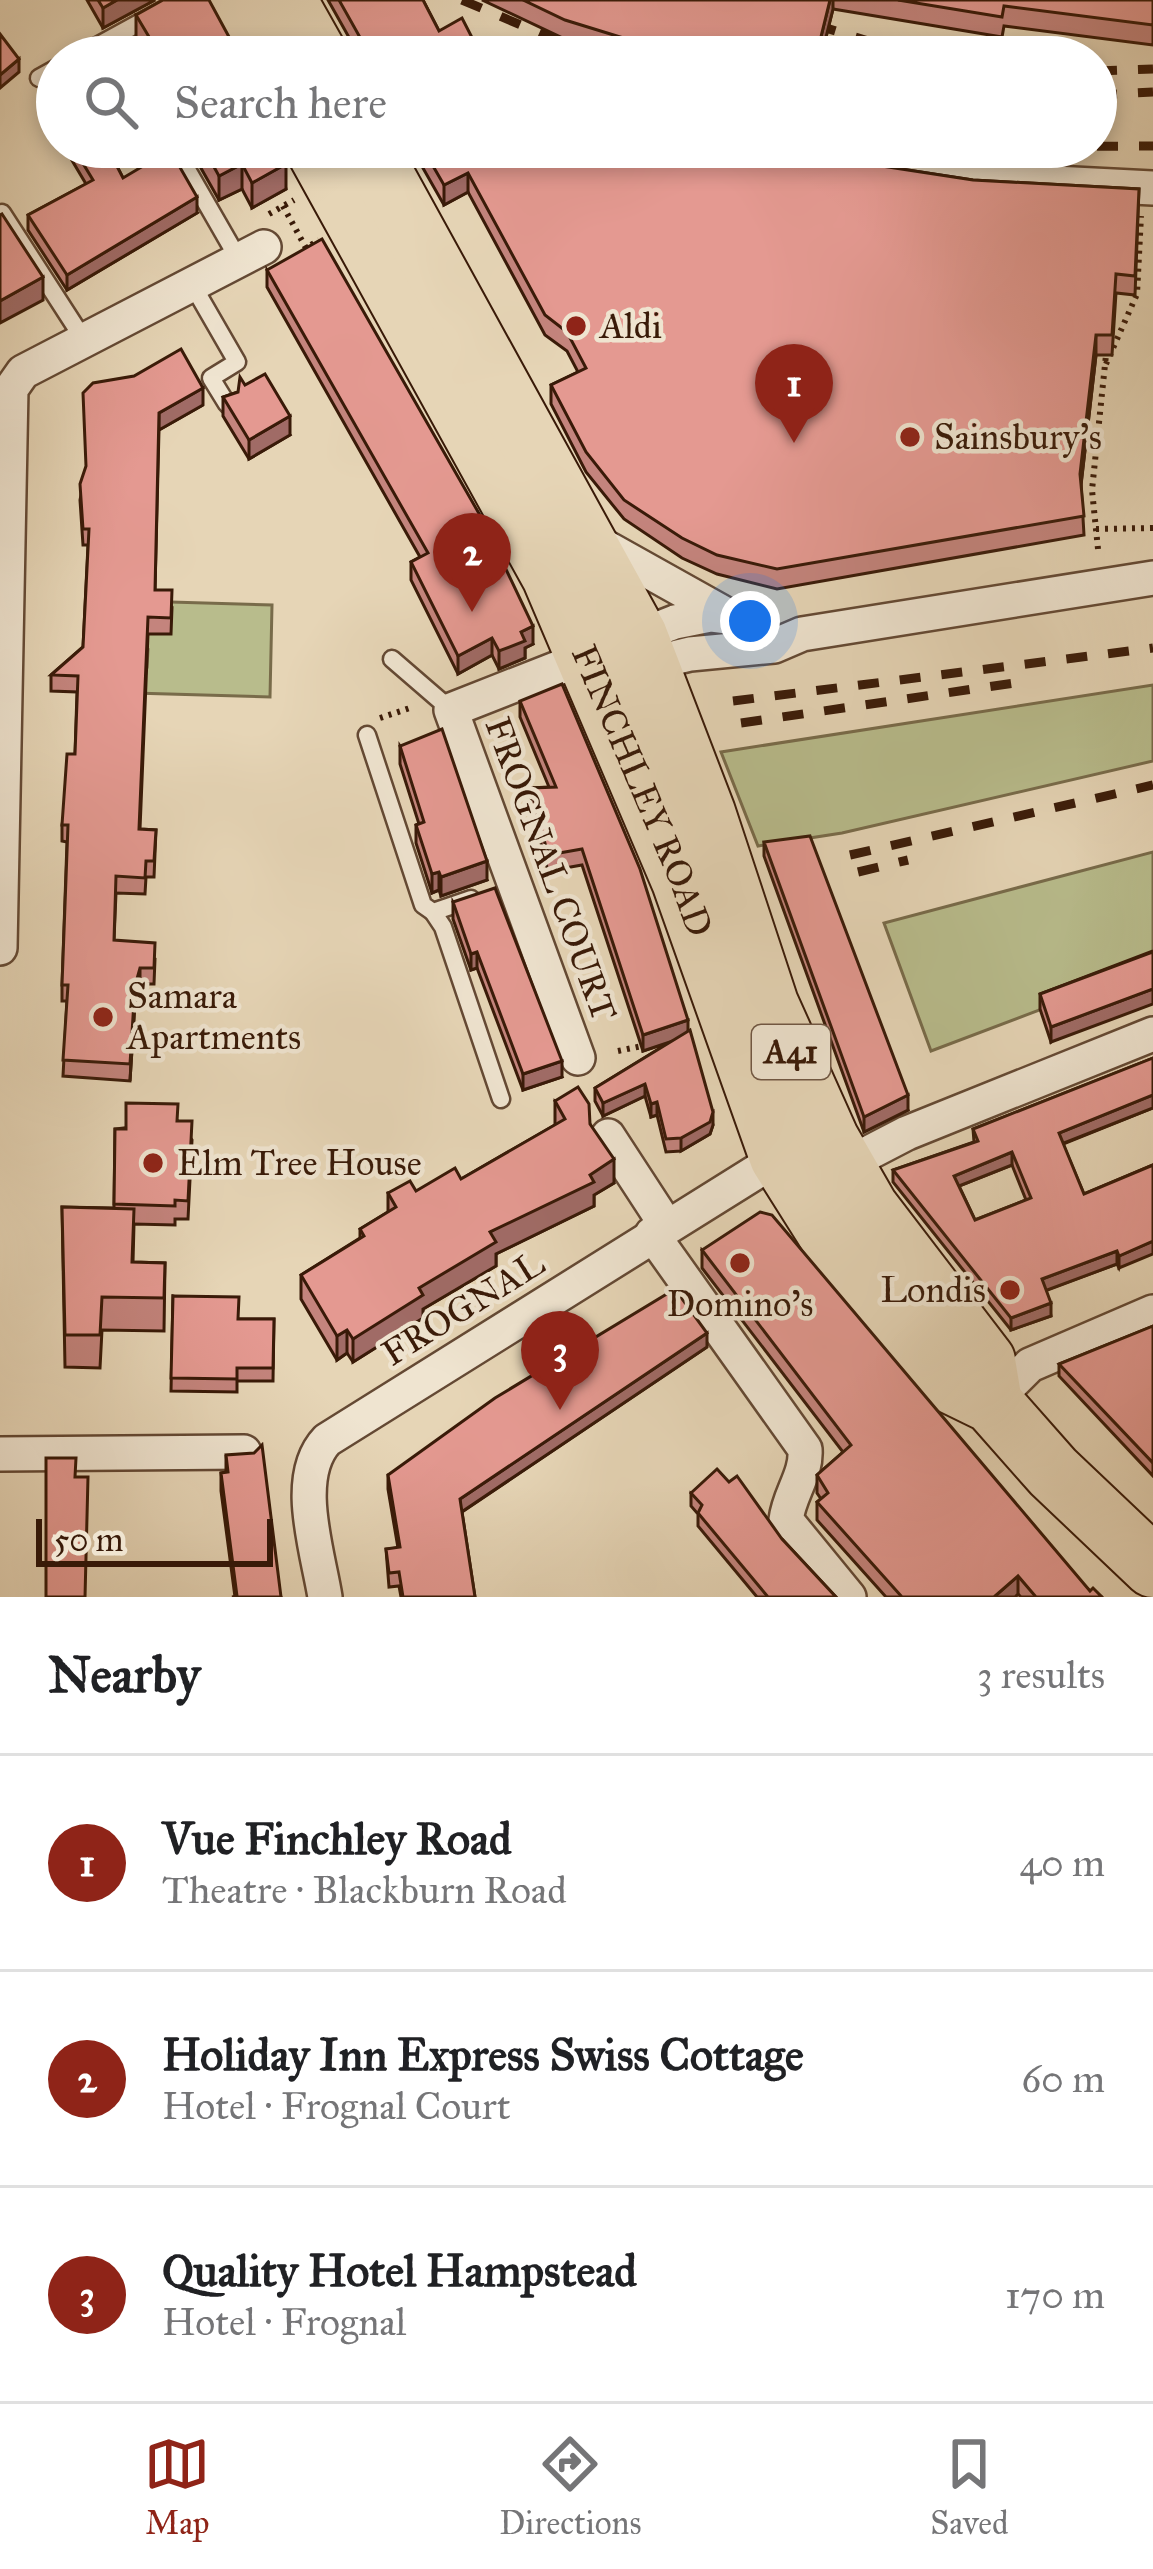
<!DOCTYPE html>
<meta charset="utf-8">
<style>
body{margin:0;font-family:"IM FELL Great Primer",serif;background:#f2f2f2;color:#202124}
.scale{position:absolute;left:36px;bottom:30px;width:237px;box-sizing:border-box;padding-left:12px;border:6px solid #391a08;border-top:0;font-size:33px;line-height:42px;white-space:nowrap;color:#391a08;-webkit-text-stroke:9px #efe4d0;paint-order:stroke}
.you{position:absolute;left:750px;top:621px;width:42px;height:42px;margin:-30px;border:9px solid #fff;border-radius:50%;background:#1a73e8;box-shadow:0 0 0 18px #1a73e833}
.badge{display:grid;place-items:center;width:78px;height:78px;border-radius:50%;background:#8f2418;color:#fff;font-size:39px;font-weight:700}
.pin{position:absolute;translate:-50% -99px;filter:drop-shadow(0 3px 6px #0008)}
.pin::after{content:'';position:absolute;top:63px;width:42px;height:36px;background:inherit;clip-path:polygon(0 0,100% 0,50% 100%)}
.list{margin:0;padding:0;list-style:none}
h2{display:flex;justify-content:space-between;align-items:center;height:156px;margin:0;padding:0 48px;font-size:51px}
h2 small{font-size:39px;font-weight:400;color:#757577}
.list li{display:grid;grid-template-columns:78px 1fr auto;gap:36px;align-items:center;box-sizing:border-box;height:216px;padding:0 48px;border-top:3px solid #e0e0e0}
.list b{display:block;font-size:45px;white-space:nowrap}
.list p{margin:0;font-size:39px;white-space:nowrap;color:#757577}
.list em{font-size:39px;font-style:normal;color:#757577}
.icon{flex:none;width:66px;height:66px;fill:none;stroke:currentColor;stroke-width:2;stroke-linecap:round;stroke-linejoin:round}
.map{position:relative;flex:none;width:1153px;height:1597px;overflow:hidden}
.search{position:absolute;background:#fff;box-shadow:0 6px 18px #0003;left:36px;right:36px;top:36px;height:132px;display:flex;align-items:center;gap:30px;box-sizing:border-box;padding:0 42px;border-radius:66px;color:#757577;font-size:45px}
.sheet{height:804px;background:#fff}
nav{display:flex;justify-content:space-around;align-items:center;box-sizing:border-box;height:168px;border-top:3px solid #e0e0e0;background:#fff;font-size:33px;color:#757577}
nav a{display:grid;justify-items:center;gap:6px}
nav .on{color:#8f2418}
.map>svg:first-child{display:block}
.green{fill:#b8bc8c;stroke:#786b4a;stroke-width:3}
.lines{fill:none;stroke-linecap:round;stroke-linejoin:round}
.lane-casing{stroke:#644934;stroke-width:21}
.street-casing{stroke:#644934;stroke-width:38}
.highway-casing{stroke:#391a08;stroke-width:64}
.path{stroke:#391a08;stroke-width:6;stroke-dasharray:3 6;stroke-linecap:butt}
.lane{stroke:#efe4d0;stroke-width:16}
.street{stroke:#efe4d0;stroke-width:33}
.highway{stroke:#e6d5b6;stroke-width:60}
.rail{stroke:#391a08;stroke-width:9;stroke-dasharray:21 21;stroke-linecap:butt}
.wall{fill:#c4847d;stroke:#391a08;stroke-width:3;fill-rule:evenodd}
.shaded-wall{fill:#a06b66;stroke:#391a08;stroke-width:3}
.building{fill:#e49991;stroke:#391a08;stroke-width:3;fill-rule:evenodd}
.poi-dot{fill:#8f2418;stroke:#efe4d0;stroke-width:4.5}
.labels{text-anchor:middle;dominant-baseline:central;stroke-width:9;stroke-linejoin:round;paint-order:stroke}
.shield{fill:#efe4d0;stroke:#705744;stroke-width:3}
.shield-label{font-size:33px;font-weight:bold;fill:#391a08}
.poi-label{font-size:36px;fill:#391a08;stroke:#efe4d0;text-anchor:start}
.street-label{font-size:36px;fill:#391a08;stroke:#efe4d0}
</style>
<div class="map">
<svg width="1153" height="1597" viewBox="0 0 1153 1597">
<rect width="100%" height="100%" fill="#e6d5b6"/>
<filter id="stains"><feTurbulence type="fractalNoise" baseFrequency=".00167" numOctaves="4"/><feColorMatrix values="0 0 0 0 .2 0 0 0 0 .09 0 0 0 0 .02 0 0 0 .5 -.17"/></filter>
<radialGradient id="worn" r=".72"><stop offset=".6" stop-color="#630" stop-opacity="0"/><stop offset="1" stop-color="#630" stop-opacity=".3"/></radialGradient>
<!-- green -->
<g class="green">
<path d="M136,601L272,605L270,697L134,693V668L147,667L148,649L135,635Z"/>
<path d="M1153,685V761L842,833L758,846L721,752Z"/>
<path d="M1153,852V967L931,1051L884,923Z"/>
</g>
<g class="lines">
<!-- lane casing -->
<g class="lane-casing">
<g id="lane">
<path d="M77,57L181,0"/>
<path d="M39,78L57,68"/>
<path d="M174,147L239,260"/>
<path d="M2,213L84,340"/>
<path d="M192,284L237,362L211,378L227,404"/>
<path d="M392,659L451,710"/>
<path d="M367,735L423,905L433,912L471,899"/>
<path d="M433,912L443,927L501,1099"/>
</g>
</g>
<!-- street casing -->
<g class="street-casing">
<g id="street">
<path d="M788,147L974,179L1153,188"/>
<path d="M598,543L725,614"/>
<path d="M636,667L690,654L774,646L802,634L1153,578"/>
<path d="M0,948L11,389L23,372L264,247"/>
<path d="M578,1058L451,710L675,622L710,615L734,618"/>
<path d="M608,1136L666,1225"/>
<path d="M830,1173L907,1133L1153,1034"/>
<path d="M652,1234L805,1449C807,1475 789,1494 786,1520L849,1597"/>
<path d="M992,1403L1030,1365L1153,1312"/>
<path d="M0,1454L244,1452"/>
<path d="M325,1597C318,1552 292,1477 327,1440L780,1157"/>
</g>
</g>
<!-- highway casing -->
<g class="highway-casing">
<g id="highway">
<path d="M235,0L266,57"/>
<path d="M286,0L318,57"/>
<path id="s1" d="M315,147L552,576L682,881L780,1157L836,1246L951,1383L992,1403L1053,1472L1153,1567"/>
<path d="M368,147L637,636L705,813L768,1004L829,1140L868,1208L985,1361L992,1403"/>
</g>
</g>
<!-- path -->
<g class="path">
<path d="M283,206L306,248L319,240"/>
<path d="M269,214L294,200"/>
<path d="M1106,364L1137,294L1141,216"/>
<path d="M1096,529L1153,528"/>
<path d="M1098,549L1092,490L1106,355"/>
<path d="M380,718L413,707"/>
<path d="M618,1051L642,1046"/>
</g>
<!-- lane -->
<use href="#lane" class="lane"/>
<!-- street -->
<use href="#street" class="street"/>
<!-- highway -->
<use href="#highway" class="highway"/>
<!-- rail -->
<g class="rail">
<path d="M462,0L596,57"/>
<path d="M735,0L920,57"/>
<path d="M1096,71L1153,69"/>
<path d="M1096,95L1153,92"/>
<path d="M971,147L1153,146"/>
<path d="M733,701L1153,648"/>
<path d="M741,723L1028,681"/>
<path d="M850,855L1153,785"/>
<path d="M858,872L908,860"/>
</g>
</g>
<!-- wall -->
<g class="wall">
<path d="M87,0H155L103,28Z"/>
<path d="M328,0H423L439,31L482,57H360Z"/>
<path d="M482,0H1153V45L1004,26L1002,37L833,9L821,57H621L565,39Z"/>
<path d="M136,15L235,57H147L136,39Z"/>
<path d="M70,147H107L123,178L197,213L67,290L28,230V215L86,184L70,157Z"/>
<path d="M193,147H276L286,189L252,208L242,189L219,200L193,154Z"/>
<path d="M411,147H785L823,157L973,180L1139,189L1135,295L1116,293L1112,355H1096L1081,484L1084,535L777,589L717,574L682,558L624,519L586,472L551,404V385L578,372L567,351L545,335L468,192L444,205Z"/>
<path d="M267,270L533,644L525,648V658L499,669L492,655L458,674L411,580V562L420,557L267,287Z"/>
<path d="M245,385L290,435L249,459L223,416V397L238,392Z"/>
<path d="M203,405L159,430L155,590L172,607L171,634H148L140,829L156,830L154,877H146L145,894L116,893L114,940L155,959L154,984H140L135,1002L130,1081L63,1076L67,1001H62V985L67,842L62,841V825L75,754L77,692L51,691V675L83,647L88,545H83L80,500L86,468Z"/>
<path d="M520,701L688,1031L713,1125L710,1134L681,1151L666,1152L657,1115L651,1117L645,1096L603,1116L595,1101V1088L670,1042L643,1051L582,865L548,871L531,804V788L549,787L520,717Z"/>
<path d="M400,746L487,880L441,896L439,890L432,893L416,843V825L419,824L400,764Z"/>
<path d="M764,842L908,1110L864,1132L764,856Z"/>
<path d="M453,902L562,1077L523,1090L477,968L471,970L453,919Z"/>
<path d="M1153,951L1051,1042L1040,1009V994Z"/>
<path d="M1153,1058V1108L1063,1144L1084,1194L1153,1165L1119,1268L1117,1264L1046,1290L1051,1316L1011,1330L893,1182V1170L974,1142L973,1129ZM1012,1165L1026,1200L975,1220L959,1186Z"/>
<path d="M555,1101L590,1124L614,1183L594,1195V1206L496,1254V1266L423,1309V1318L353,1362L347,1353L337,1360L301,1299V1275L360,1238V1229L388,1212V1193L416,1191L461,1179L555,1125Z"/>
<path d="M178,1121L192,1140L188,1219H175V1225L134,1224L133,1262L165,1263L164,1331L102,1330L100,1368L65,1367L62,1207L114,1208L115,1129Z"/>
<path d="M702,1250L1090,1591L1102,1597H1021L1018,1594L1015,1597H886L817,1520V1502L821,1499L817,1493V1475L843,1452L702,1268Z"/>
<path d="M173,1296L238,1319H274L273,1381H237V1392L171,1391Z"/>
<path d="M1153,1326V1476L1059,1376V1364Z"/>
<path d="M707,1347L462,1512L475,1597H401L399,1586L389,1587L386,1549L398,1548L388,1489V1475Z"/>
<path d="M226,1455L281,1597H235L221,1491V1473L226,1472Z"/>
<path d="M691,1493L782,1539L836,1597H757L698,1526V1514L691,1506Z"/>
</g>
<!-- shaded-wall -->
<g class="shaded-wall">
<path d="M117,0H155L103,28V8Z"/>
<path d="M830,0H833V9L821,57H816Z"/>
<path d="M235,48V57H224V54Z"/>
<path d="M19,59V72L0,88V75Z"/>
<path d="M242,164V189L219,200V176Z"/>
<path d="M286,164V189L252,208V183Z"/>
<path d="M468,173V192L444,205V185Z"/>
<path d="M197,197V213L67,290V275Z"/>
<path d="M43,277V300L0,323V301Z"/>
<path d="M1096,335V355L1080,494V474Z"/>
<path d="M203,388V405L159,430V413Z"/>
<path d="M290,416V435L249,459V440Z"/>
<path d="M533,626V644L525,648V658L499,669V651L521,632Z"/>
<path d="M492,638V655L458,674V656Z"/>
<path d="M487,861V880L441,896V877Z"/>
<path d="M439,872V890L432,893V874Z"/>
<path d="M477,952V968L471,970V954Z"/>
<path d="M140,968V984L135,1002L130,1081L135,986Z"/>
<path d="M1153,989V1004L1051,1042V1027Z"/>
<path d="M688,1020V1036L643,1051V1035Z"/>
<path d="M562,1061V1077L523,1090V1074Z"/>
<path d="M645,1084V1096L603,1116V1103Z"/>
<path d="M908,1095V1110L864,1132V1117Z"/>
<path d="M1153,1095V1108L1059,1145V1133Z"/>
<path d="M657,1102V1115L651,1117V1104Z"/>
<path d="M713,1112V1125L710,1134L681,1151V1138Z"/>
<path d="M1012,1152V1165L954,1188V1176Z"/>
<path d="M614,1159V1183L594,1195V1206L496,1254V1266L423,1309V1318L353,1362V1339L419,1288L490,1232Z"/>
<path d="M1153,1241V1254L1119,1268V1256Z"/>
<path d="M1117,1251V1264L1042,1292V1279Z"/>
<path d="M1051,1303V1316L1011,1330V1318Z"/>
<path d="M347,1330V1353L337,1360V1336Z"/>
<path d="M707,1333V1347L460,1513V1499Z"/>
<path d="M1018,1576V1594L1015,1597H994Z"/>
</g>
<!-- building -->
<g class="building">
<path d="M98,0H117L103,8Z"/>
<path d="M163,0H209L235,48L224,54L225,57H161L136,15Z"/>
<path d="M339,0H423L439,31L462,18L482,57H371Z"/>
<path d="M523,0H830L816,57H685L565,20Z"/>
<path d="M898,0H1153V25L1004,6L1002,17Z"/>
<path d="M0,34L19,59L0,75Z"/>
<path d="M73,147H107L123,178L170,150L197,197L67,275L28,215L93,180Z"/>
<path d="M203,147H276L286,164L252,183L242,164L219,176Z"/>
<path d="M422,147H785L823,157L973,180L1139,189L1135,276L1116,274L1112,335H1096L1080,474L1084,516L777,569L717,555L682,538L624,500L586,452L551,385L586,368L567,332L545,315L468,173L444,185Z"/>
<path d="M2,214L43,277L0,301V215Z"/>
<path d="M322,239L481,517L533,626L521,632L525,641L499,651L492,638L458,656L411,562L428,553L267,270Z"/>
<path d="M181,349L203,388L159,413L155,590H172L171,618L148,617L139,829L156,830L154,861H146L145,878L116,876L114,940L155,943L154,968H140L135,986L130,1064L63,1060L68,985H62L68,825H62L67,754H75L78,676L51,675L83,647L89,529H83L80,484L86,466L83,393L93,383L134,376Z"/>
<path d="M265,374L290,416L249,440L223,397L238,392L240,377L245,385Z"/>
<path d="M562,684L640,869L688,1020L643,1035L582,849L548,855L531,788L556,787L520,701Z"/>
<path d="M442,729L487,861L441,877L439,872L432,874L416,825L424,822L400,746Z"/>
<path d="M810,836L908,1095L864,1117L764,842Z"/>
<path d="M495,888L562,1061L523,1074L477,952L471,954L453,902Z"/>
<path d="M1153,952V989L1051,1027L1040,994Z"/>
<path d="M690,1030L713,1112L710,1122L681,1138L666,1139L657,1102L651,1104L645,1084L603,1103L595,1088Z"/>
<path d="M1153,1058V1095L1059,1133L1084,1194L1153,1165V1241L1119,1256L1117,1251L1042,1279L1051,1303L1011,1318L893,1170L978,1141L973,1129ZM1012,1152L1031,1198L975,1220L954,1176Z"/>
<path d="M578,1087L589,1104L590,1124L614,1159L590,1175L594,1182L490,1232L496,1242L419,1288L423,1295L353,1339L347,1330L337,1336L301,1275L364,1236L360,1229L396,1207L388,1193L410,1181L416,1191L455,1168L461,1179L565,1119L555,1101Z"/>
<path d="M126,1103L178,1104L177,1121H192L188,1201L175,1200V1206L114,1204L115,1129H126Z"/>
<path d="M62,1207L134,1209L132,1262L165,1263L164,1298L102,1297L100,1335H65Z"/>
<path d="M760,1212L772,1215L1090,1591L1093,1588L1102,1597H1036L1018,1576L994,1597H902L817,1502L828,1493L817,1475L851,1445L702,1250Z"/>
<path d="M675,1289L707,1333L460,1499L475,1597H403L399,1572L389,1573L386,1549L400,1547L388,1475L495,1398Z"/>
<path d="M173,1296L239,1297L238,1319H274L273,1368H237V1379L171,1378Z"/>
<path d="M1153,1326V1463L1059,1364Z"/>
<path d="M262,1445L281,1597H232L237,1596L221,1473L228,1472L226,1455L254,1453Z"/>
<path d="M46,1458H76L75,1477H88L85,1597H46Z"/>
<path d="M717,1469L729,1482L737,1476L782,1539L836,1597H768L698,1513L702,1505L691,1493Z"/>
</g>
<!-- markers -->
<g class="poi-dot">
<circle cx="576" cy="326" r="12"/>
<circle cx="910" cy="437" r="12"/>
<circle cx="103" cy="1017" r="12"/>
<circle cx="153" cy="1163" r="12"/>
<circle cx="740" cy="1263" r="12"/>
<circle cx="1010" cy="1290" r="12"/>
</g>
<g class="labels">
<!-- shield labels -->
<rect class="shield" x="752" y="1025" width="78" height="54" rx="9"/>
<g class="shield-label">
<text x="791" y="1052">A41</text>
</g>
<!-- poi labels -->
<g class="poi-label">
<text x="600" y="326">Aldi</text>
<text x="934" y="437">Sainsbury's</text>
<text x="127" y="996">Samara<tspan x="127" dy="41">Apartments</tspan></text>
<text x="177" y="1163">Elm Tree House</text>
<text x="986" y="1290" text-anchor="end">Londis</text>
<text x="740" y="1304" text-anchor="middle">Domino's</text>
</g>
<!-- street labels -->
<g class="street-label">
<text stroke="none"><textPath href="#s1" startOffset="723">FINCHLEY ROAD</textPath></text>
<text transform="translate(551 869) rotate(70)">FROGNAL COURT</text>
<text transform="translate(463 1308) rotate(-32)">FROGNAL</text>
</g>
</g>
<rect width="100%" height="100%" filter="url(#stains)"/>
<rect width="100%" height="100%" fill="url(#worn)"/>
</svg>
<div class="scale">50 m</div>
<div class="you"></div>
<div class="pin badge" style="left:794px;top:443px">1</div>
<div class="pin badge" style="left:472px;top:612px">2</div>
<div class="pin badge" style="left:560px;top:1410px">3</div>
<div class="search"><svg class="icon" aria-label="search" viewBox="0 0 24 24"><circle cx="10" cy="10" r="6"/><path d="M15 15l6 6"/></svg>Search here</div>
</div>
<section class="sheet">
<h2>Nearby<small>3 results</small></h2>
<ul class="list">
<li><span class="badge">1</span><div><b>Vue Finchley Road</b><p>Theatre · Blackburn Road</p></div><em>40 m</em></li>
<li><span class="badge">2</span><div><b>Holiday Inn Express Swiss Cottage</b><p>Hotel · Frognal Court</p></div><em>60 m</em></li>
<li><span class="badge">3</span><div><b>Quality Hotel Hampstead</b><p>Hotel · Frognal</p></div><em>170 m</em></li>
</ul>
</section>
<nav>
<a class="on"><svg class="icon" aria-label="map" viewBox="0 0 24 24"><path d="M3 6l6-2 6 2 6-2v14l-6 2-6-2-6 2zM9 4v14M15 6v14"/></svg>Map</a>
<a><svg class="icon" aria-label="directions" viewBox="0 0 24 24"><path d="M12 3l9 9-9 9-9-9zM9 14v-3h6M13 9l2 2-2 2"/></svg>Directions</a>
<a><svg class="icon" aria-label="saved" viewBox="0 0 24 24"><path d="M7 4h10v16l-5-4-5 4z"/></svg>Saved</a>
</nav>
